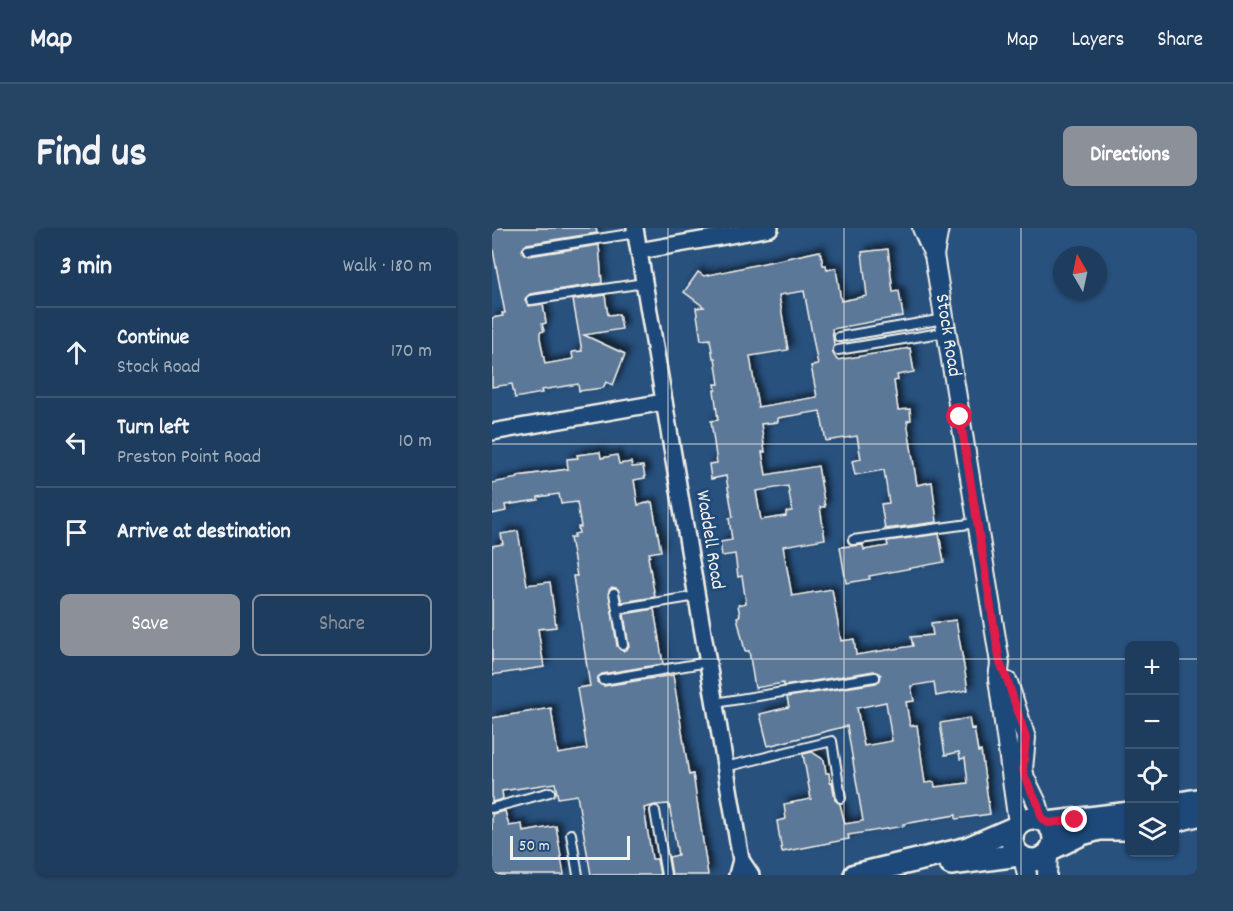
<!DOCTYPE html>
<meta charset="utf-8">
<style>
body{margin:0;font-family:Dekko,sans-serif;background:#264464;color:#f1f3f6}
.controls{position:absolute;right:18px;bottom:18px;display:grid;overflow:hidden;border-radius:9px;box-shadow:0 2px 4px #0004}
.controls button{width:54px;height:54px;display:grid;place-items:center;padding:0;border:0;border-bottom:2px solid #3c5673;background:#1e3d5e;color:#f1f3f6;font:30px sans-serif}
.compass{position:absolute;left:561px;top:18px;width:54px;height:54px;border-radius:50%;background:#1e3d5e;box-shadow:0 2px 4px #0004;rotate:351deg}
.scale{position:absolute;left:18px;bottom:15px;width:120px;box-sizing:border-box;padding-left:6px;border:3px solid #f4f1e8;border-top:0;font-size:16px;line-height:21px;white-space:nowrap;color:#f4f1e8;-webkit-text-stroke:4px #1f4a7a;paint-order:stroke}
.stop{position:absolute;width:18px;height:18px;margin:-14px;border:4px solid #e11d48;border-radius:50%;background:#fff}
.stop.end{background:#e11d48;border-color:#fff;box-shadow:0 2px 6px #0008}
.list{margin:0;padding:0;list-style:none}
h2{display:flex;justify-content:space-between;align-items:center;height:78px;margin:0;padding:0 24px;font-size:26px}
h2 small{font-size:20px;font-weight:400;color:#a1aebc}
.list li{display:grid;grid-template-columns:39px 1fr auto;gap:18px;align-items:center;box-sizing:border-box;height:90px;padding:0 24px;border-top:2px solid #3c5673}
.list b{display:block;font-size:22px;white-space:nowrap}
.list p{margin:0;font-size:20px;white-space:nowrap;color:#a1aebc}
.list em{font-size:20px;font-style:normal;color:#a1aebc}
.actions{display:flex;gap:12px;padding:18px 24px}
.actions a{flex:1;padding:14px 0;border:2px solid #8c9099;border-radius:9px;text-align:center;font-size:21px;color:#8c9099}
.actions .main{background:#8c9099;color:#fff}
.icon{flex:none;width:33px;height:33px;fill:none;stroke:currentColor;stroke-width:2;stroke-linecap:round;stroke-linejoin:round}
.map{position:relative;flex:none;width:705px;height:647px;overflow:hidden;border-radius:9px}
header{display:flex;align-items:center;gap:36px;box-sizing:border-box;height:84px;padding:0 30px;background:#1e3d5e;border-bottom:2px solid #3c5673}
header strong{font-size:28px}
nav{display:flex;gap:33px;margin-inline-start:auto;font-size:21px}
.intro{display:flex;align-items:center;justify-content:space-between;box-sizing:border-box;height:144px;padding:0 36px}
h1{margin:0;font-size:42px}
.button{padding:15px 27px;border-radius:9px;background:#8c9099;color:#fff;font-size:21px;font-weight:700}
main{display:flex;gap:36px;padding:0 36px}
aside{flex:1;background:#1e3d5e;border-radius:9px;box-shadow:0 2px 4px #0004}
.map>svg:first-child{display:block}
.building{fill:#5b7899;stroke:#f4f1e8;stroke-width:1.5;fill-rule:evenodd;filter:url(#shadow)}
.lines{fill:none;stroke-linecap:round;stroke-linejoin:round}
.service-casing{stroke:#f4f1e8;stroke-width:12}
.minor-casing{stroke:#f4f1e8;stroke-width:20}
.tertiary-casing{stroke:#f4f1e8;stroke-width:22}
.secondary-casing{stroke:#f4f1e8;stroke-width:26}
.service{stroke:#1f4a7a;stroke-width:8}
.minor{stroke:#1f4a7a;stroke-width:15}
.tertiary{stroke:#1f4a7a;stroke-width:18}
.secondary{stroke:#1f4a7a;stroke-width:21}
.route{stroke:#e11d48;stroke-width:8}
.grid{fill:none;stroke:#f4f1e8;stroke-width:1.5;stroke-opacity:0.55}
.labels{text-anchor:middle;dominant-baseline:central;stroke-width:6;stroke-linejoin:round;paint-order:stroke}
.street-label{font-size:20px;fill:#f4f1e8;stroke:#1f4a7a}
</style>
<header>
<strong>Map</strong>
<nav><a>Map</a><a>Layers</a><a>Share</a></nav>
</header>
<div class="intro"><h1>Find us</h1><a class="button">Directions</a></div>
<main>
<aside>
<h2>3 min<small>Walk · 180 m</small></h2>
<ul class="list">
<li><svg class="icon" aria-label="ahead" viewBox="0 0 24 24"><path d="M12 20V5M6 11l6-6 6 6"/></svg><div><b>Continue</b><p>Stock Road</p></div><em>170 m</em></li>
<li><svg class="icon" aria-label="left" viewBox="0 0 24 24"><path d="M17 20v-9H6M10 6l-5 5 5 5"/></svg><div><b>Turn left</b><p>Preston Point Road</p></div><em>10 m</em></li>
<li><svg class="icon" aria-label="arrive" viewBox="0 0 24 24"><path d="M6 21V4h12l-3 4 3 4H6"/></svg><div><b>Arrive at destination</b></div></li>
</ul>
<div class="actions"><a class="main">Save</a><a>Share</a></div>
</aside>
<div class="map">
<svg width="705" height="647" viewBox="0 0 705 647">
<defs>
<filter id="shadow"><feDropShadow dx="4.5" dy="-4.5" stdDeviation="3" flood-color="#0009"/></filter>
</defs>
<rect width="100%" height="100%" fill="#28517e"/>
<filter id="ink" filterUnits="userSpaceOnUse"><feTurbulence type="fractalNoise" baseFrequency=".0167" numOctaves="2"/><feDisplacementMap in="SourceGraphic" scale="12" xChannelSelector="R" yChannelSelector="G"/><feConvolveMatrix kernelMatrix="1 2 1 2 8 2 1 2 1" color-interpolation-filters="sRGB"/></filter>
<g filter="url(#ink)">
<!-- building -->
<g class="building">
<path d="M0,0H104L105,5L35,16L30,22L32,26L37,28L107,17L110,55L38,66L33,72L37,78L51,76L54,95L50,96L52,103L48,104V110L53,136L81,131L80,124L90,123L81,72L113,67L116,87L127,86L130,101L92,107L133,126L121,157L114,154L111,160L87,163L86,156L49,162L50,165L23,170L20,156L0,159V90L11,88L10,85H13L0,17Z"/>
<path d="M396,21L401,64L407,63L411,88L340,101L342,117L340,124L345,132L418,120L422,144L405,147L406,152L402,153L406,182L418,181L419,192L415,193L425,257L440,254L445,294L393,301L389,276L397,275L392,242L363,247L360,233L369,231L365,208L334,213L328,183L286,190V194L269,196L273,224H270L274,247L326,238L333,279H328L333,311L291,318L300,368L340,361L349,413L362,411L364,427L421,418L419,409L441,407L439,395L464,392L476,462L444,468L442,454L419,458L422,473L414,474L418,498L425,497L433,555L442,554L443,559L476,555L473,530L468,531L467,524L453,527L448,495L477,490L479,501L482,500L486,524L489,523L498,586L464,591V587L411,596L412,598L356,607L357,611L290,624L285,593L294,591L292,576L319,571L311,526L320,524L332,532L334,545H337L338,555L340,554L343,572L348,576L353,596L371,593L355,498L276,518L268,486L297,479L295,469L384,455L388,452L389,447L382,443L292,458L291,455L263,460L257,423H253L245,389L248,388L246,377L254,375L250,348L246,349L243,326L230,328L228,314L240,312L237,290L241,289L234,248L219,251L217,236L225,235L219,193L226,192L222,162H224L223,156H227L223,130H221L218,111L209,112L204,80L212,79L192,64L206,44L212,48L328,23L331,37H334L335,42L344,40L349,73L375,68L370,24ZM312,63L326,137L319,138L325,169L266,179L258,128L296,122L287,67ZM296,258L300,283L294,284V288L269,292L264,263ZM394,474L400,513L372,518L365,480Z"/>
<path d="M108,224L109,230L125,227L127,236L139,234L140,239L151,238L153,250L142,252L146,277L160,274L169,323L157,325L158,328L156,329L163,369L130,374L126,361L120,359L117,362L125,418L131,423L137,419L132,386L162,381L171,436L110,446L106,449L105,454L112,458L181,447L197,547L201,546L216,647H180L177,629L186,627L177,576L163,577L152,580L160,631H165L168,647H99L85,567L66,570L63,555L10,563L11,571L0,574V490L59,480L66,526L95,521L85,460L98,458L81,348H85L78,310H82V306L87,305L86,299H89L85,274L69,276L67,266L46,269V272L13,277L14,283L0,286V255L26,250V248L76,241L75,231L86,230L85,227Z"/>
<path d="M26,303L35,357L58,354L64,399L46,401L52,439L0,447V318L11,316L9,306Z"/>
<path d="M447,306L452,334L377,348L378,351L354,355L348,319L371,317L372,322L396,318L395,313Z"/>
<path d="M13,583L17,598L30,596L31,604L64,598L72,647H0V586Z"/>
</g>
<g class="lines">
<!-- service casing -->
<g class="service-casing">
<g id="service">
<path d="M36,22L144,5"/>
<path d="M39,72L152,55"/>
<path d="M347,109L452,91"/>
<path d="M346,122L454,104"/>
<path d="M361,312L484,295"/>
<path d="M122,365L125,381"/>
<path d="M131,417L125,381L205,368"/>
<path d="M111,452L216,434"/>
<path d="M223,475L383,449"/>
<path d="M233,539L340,513L349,570"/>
<path d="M0,580L58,564"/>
<path d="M163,583L174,647"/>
<path d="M79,606L86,647"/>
</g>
</g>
<!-- minor casing -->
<g class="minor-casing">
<g id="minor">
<path d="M143,0L249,632L245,647"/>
<path d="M147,23L278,0"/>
<path d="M0,204L172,174"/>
<path d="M249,632L259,647"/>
</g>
</g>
<!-- tertiary casing -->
<g class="tertiary-casing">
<g id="tertiary">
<path id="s1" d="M430,0L442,27L508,435L506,451L526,595"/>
<path d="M442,27L447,0"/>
<path d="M516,454L534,510L531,541L533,550L546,577L550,591"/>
<path d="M531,629L535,647"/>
<path d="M555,647L556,626"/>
</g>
</g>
<!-- secondary casing -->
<g class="secondary-casing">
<g id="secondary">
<path d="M682,576L705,572"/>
<circle cx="541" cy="611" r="21"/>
<path d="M682,593L705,587"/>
<path d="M556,595L638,585"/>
<path d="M559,621L590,606L608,601H638"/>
<path d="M459,636L527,627"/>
<path d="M363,647L476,620L522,600"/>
</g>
</g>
<!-- service -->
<use href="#service" class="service"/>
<!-- minor -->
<use href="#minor" class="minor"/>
<!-- tertiary -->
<use href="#tertiary" class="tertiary"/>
<!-- secondary -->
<use href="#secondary" class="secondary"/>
</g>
</g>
<g class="lines" filter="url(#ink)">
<!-- route -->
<path class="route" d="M468,189L508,435L515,451L534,510L531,541L533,550L546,577L550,591L556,595L583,592"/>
</g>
<!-- grid -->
<path class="grid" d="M176,0V647M352,0V647M529,0V647M0,216H705M0,431H638M682,431H705"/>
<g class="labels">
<!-- street labels -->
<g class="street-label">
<text stroke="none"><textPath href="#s1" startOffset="111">Stock Road</textPath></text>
<text transform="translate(217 312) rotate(81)">Waddell Road</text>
</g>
</g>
</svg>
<div class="controls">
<button>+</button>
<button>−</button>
<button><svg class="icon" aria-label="locate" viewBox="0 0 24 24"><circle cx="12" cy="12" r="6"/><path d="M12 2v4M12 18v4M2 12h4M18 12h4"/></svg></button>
<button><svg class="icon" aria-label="layers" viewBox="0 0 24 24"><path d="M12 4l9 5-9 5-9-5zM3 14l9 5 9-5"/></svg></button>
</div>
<svg class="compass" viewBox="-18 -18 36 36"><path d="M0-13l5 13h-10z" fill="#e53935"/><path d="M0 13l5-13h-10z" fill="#a1aebc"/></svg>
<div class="scale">50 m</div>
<div class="stop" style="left:468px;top:189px"></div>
<div class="stop end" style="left:583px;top:592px"></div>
</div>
</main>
